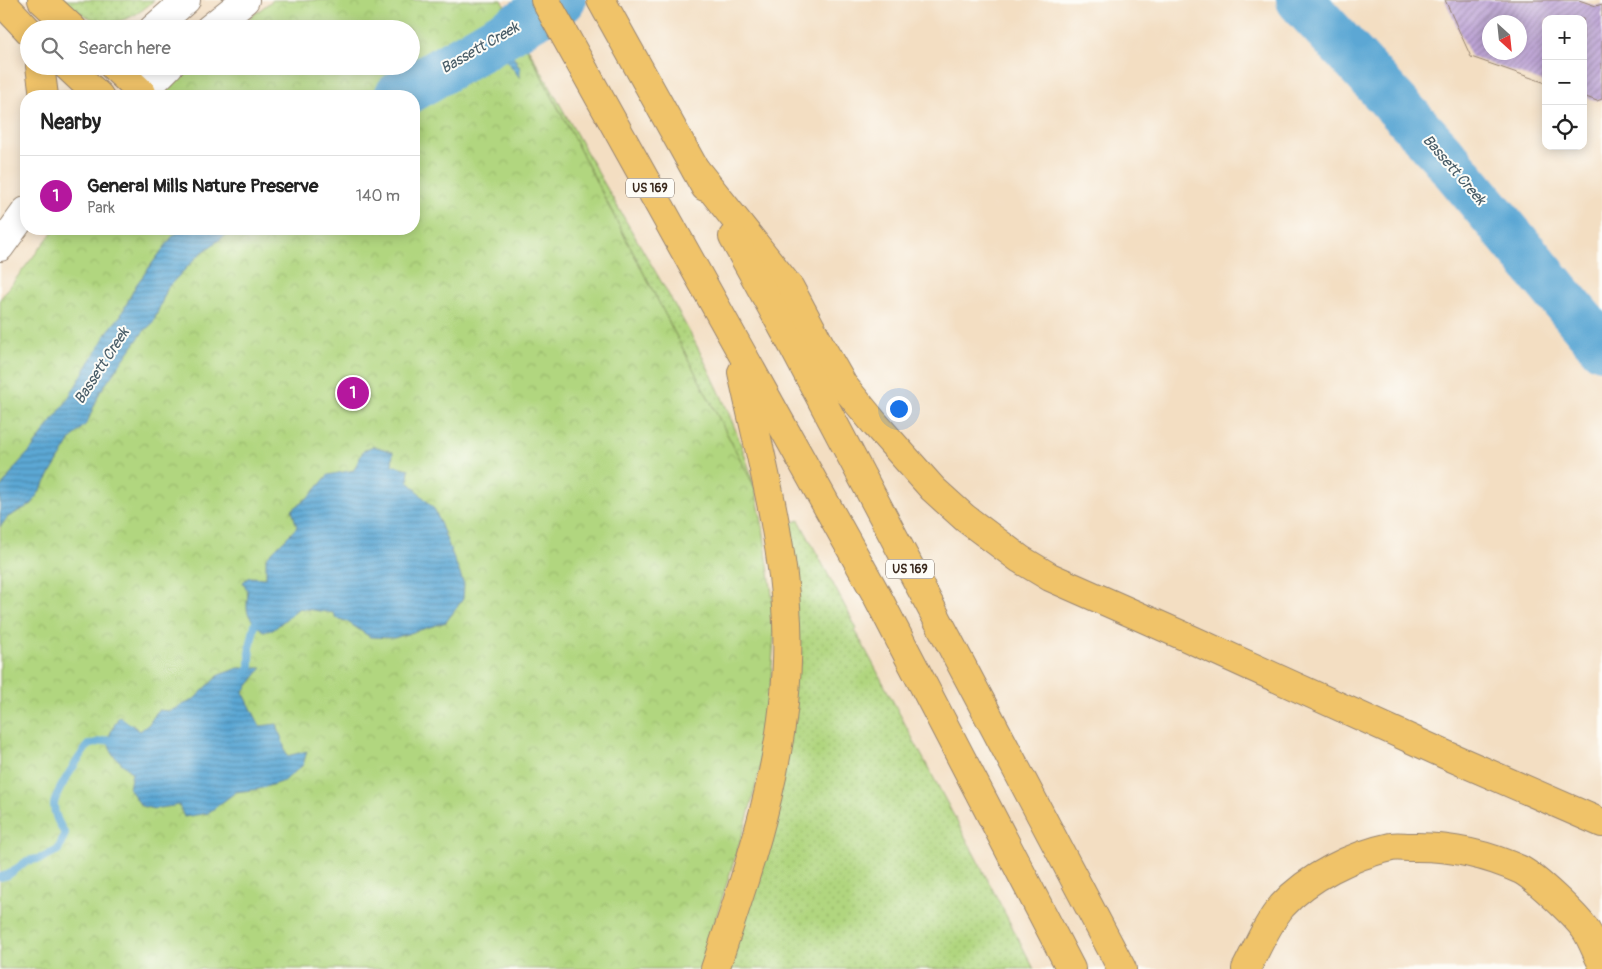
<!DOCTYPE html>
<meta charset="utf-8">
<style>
body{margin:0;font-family:Pangolin,sans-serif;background:#f2f2f2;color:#222}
.controls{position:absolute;right:15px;top:15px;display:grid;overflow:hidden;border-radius:10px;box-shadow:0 2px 12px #0003}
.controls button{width:45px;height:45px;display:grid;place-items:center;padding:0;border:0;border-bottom:1px solid #e0e0e0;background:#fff;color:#222;font:25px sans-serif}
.compass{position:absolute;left:1482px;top:15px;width:45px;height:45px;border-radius:50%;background:#fff;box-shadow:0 2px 12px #0003;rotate:153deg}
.you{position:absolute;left:898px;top:408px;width:18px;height:18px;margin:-12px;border:4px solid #fff;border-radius:50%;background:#1a73e8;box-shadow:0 0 0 8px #1a73e833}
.badge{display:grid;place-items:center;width:32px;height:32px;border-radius:50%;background:#b5179e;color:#fff;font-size:16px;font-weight:700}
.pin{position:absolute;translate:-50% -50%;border:2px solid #fff;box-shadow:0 1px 5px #0006}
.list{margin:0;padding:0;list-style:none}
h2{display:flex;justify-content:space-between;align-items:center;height:65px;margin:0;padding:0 20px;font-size:21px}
h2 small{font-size:16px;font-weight:400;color:#767676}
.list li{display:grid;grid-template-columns:32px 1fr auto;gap:15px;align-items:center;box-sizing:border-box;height:80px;padding:0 20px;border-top:1px solid #e0e0e0}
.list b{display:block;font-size:19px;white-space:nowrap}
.list p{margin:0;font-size:16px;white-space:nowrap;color:#767676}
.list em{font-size:16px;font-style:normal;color:#767676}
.icon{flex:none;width:28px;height:28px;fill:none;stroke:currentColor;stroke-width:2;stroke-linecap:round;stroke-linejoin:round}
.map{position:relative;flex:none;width:1602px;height:969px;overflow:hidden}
.search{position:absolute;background:#fff;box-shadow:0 2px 12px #0003;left:20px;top:20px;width:400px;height:55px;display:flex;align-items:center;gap:12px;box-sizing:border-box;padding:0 18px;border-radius:28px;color:#767676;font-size:19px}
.panel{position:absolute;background:#fff;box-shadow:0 2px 12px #0003;left:20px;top:90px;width:400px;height:145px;border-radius:20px}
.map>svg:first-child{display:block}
.grass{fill:url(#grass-dots);stroke:#76804e}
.park{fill:url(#park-crowns);stroke:#76804e}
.water{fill:url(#water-rules);stroke:#4b6879}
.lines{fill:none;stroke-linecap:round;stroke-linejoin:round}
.stream{stroke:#5ba7d4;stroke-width:8}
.river{stroke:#5ba7d4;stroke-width:48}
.building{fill:url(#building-hatch);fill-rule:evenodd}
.minor-casing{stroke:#978470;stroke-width:30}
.highway-casing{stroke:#978470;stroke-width:30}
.minor{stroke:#fff;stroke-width:28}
.highway{stroke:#f0c369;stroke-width:28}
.labels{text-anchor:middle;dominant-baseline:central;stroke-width:4;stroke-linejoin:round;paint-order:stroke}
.shield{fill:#fdfcf7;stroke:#75695f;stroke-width:1}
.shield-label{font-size:12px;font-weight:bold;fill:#3b2a1e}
.water-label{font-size:15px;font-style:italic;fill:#485c67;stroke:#fdfcf7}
</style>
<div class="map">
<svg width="1602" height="969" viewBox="0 0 1602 969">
<defs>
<pattern id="grass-dots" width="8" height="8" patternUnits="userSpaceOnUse" patternTransform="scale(1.25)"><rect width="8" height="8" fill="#b1d67f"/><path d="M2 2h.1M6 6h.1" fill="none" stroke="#99b86d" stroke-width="1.8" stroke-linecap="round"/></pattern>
<pattern id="park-crowns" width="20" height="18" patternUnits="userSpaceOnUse" patternTransform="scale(1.25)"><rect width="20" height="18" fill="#b1d67f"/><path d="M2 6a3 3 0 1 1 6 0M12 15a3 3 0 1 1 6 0" fill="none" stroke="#99b86d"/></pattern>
<pattern id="water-rules" width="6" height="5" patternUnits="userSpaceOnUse" patternTransform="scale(1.25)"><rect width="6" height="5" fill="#5ba7d4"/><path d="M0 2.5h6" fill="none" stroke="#4c88ab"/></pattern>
<pattern id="building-hatch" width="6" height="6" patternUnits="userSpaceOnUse" patternTransform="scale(1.25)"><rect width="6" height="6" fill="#bfa6d7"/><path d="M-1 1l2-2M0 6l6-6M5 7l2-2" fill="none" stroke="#9c87ae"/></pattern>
</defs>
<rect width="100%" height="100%" fill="#fdfcf7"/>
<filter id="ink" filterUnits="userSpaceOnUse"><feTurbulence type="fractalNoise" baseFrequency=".02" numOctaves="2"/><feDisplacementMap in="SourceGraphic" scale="10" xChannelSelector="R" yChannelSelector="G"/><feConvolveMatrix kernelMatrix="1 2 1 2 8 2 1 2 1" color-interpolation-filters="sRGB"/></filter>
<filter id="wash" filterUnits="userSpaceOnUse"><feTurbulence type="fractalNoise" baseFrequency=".0096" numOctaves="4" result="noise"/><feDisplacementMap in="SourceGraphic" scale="20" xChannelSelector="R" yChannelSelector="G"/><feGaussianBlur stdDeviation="1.12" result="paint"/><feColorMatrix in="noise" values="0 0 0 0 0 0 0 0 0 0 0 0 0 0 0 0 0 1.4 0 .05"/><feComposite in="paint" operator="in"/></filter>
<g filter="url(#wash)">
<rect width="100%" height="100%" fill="#f3dec2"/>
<!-- grass -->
<g class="grass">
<path d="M64,0H154C125,29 94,29 64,0Z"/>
<path d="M519,32C552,89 583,147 616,204C670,298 725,382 755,488Z"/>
<path d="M799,520L857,629L855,630L971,848L1034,969H725L766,844L788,525Z"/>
</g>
<!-- park -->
<path class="park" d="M273,0H502L755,488L763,527L774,610V638L768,720L760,769L748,816L700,969H0V299L55,229H414V96H163L193,66H411V29H235Z"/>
<!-- water -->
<g class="water">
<path d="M495,20H507L518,42L512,54L520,68V78L507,61L495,58L478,60L414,100V96H369L396,83L446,43L456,44C466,35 475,30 489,28Z"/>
<path d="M181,229H234L200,254L168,287L153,323L143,332L100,392L87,423L72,438L32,504L8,517L0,527V488L6,481L16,466L31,450L66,402L108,331L121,315L136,285L172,237Z"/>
<path d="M373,446L393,452L392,465L409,469L408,481L435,510L464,584L463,599L446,622L394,638L370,637L346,621L336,618L333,613L299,608L273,630L263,631C256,625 246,616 247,606C247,593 250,595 243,582L249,577L266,578V558L297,527L292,510L311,495L328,475L354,470L363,451Z"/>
<path d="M238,668H262L243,692L260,726L277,724L287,756L307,751L303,765L284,781L259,789L236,792L208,813L184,817L179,805L154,809L141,806L129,788L132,773L113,755L107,740L119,716L140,731L149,724L158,710L170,711L193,700L219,675Z"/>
</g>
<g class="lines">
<!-- stream -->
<g class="stream">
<path d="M244,675L250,668V647L255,624"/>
<path d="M0,877L8,875L27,861L42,858L58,850L65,834C60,825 54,816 54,805C54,794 80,756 88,745L107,740L116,742"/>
</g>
<!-- river -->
<g class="river">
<path d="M1300,0L1441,153L1602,346"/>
<path d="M398,96L562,0"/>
</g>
</g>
<g id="blocks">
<!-- building -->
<path class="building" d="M1445,0H1579L1596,6L1602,4V99L1597,101L1583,96V19H1546V83L1471,57ZM1490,22H1520V52H1490Z"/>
</g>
</g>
<g filter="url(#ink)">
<use href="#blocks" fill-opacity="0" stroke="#978470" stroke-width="1"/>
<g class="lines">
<!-- minor casing -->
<g class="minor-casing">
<g id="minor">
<path d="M153,29L186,0"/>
<path d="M209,29L245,0"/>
<path d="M139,96L169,66"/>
<path d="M0,247L26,211"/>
</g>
</g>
<!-- highway casing -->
<g class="highway-casing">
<g id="highway">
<path d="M0,0L29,31"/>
<path d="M42,0L73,29"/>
<path d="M545,0L876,594L1071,969"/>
<path d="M601,0L705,187"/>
<path d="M40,66L44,96"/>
<path d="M67,66L99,96"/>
<path d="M113,66L142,93"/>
<path d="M696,170L790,288L823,350L843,385L876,425L933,489L965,518L1020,559L1050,577L1186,637L1444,754L1602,823"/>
<path d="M733,237L793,346L1122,969"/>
<path d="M715,969C753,856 792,742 787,622C783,537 760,455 742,372"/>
<path d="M1246,969C1257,948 1267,924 1282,906C1308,877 1353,855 1391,847C1397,846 1404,847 1410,847C1448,846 1486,854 1521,870C1536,878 1575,915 1585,929C1592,939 1596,952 1602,963"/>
</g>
</g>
<!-- minor -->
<use href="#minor" class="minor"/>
<!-- highway -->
<use href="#highway" class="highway"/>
</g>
</g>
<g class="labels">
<!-- shield labels -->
<g class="shield">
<rect x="626" y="178.5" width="48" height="19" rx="4"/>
<rect x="886" y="559.5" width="48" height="19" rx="4"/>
</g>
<g class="shield-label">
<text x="650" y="188">US 169</text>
<text x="910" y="569">US 169</text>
</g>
<!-- water labels -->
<g class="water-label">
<text transform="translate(480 48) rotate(-30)">Bassett Creek</text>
<text transform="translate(1454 170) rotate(49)">Bassett Creek</text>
<text transform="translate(102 366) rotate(-57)">Bassett Creek</text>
</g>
</g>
</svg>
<div class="controls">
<button>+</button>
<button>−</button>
<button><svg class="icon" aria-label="locate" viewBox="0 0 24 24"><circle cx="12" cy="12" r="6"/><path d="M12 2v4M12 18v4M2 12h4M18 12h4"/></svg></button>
</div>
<svg class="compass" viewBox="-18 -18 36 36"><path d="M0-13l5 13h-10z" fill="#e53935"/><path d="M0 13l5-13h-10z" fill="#767676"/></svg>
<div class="you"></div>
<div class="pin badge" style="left:353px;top:393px">1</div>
<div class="search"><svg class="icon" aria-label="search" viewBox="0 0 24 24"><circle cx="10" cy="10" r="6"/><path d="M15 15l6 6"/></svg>Search here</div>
<section class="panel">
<h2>Nearby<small></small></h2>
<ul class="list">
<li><span class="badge">1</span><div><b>General Mills Nature Preserve</b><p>Park</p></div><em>140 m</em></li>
</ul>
</section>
</div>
